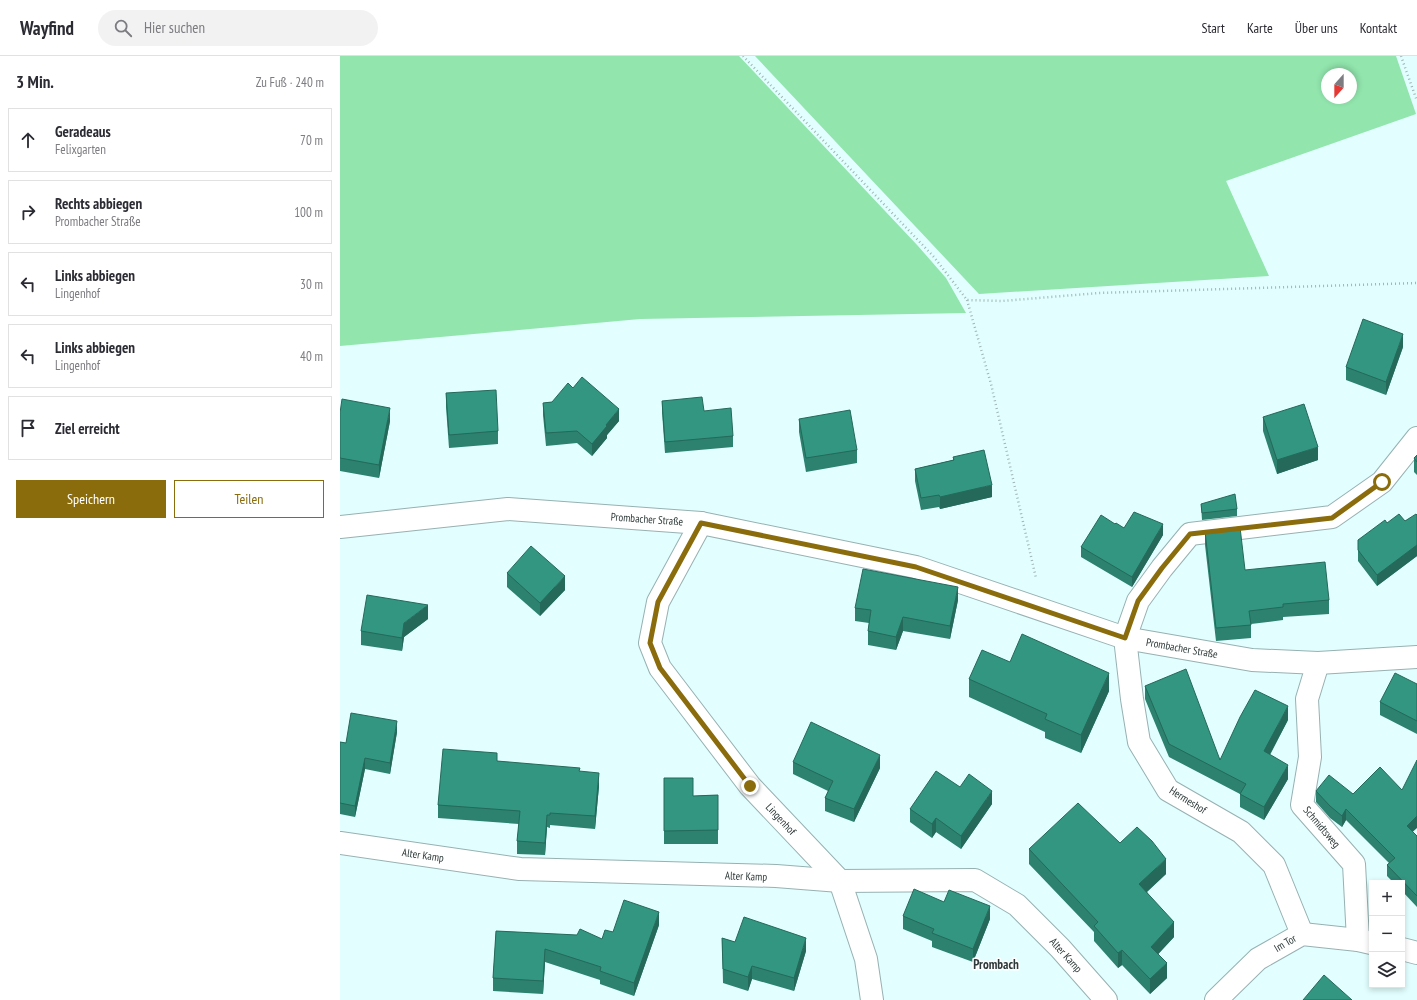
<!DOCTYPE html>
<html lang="de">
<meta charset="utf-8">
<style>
body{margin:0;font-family:"PT Sans Narrow",sans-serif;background:#f2f2f3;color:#2b2b33}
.controls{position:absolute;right:12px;bottom:12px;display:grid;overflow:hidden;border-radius:0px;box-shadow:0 2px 6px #0003}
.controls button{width:36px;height:36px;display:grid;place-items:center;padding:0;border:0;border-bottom:1px solid #e1e1e2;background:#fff;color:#2b2b33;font:20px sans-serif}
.compass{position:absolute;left:981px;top:12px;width:36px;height:36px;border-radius:50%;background:#fff;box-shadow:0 2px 6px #0003;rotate:201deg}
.stop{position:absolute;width:12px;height:12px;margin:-9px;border:3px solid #8a6c0d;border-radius:50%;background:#fff}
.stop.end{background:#8a6c0d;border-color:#fff;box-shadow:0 1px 4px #0008}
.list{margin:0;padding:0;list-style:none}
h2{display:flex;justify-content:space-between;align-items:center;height:52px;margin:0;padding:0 16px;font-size:17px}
h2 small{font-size:13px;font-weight:400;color:#7c7c81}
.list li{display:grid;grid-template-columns:26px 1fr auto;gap:12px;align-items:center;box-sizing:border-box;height:64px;margin:0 8px 8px;padding:0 8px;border:1px solid #e1e1e2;border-radius:0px}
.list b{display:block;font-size:15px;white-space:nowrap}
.list p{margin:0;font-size:13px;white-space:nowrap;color:#7c7c81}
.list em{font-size:13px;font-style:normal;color:#7c7c81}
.actions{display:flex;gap:8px;padding:12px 16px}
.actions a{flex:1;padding:9px 0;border:1px solid #8a6c0d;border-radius:0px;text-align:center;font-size:14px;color:#8a6c0d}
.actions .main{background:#8a6c0d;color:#fff}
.icon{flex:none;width:22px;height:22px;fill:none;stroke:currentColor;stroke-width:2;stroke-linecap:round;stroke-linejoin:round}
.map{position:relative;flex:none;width:1077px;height:944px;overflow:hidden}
header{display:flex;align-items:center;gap:24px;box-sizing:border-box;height:56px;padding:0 20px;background:#fff;border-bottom:1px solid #e1e1e2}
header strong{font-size:19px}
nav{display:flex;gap:22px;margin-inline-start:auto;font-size:14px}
.search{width:280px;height:36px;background:#f2f2f3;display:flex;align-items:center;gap:10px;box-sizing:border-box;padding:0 14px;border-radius:22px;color:#7c7c81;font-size:15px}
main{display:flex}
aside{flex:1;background:#fff}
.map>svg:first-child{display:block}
.green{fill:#91e5ad;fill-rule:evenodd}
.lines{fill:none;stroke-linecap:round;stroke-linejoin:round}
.street-casing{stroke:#97b1b2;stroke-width:24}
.path{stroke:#a0b6b6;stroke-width:2.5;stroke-dasharray:1 3;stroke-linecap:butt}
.street{stroke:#fff;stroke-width:22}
.wall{fill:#2c816f}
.shaded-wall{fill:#24695a}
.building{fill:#339681;stroke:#24695a}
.route{stroke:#8a6c0d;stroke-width:5}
.labels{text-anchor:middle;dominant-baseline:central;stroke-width:3;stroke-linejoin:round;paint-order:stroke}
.street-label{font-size:11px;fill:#2e3939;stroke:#fff}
.quarter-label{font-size:13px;font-weight:bold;fill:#2e3939;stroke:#fff}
</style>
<header>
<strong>Wayfind</strong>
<div class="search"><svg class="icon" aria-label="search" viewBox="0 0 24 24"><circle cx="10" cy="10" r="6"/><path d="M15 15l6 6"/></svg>Hier suchen</div>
<nav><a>Start</a><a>Karte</a><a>Über uns</a><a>Kontakt</a></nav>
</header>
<main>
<aside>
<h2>3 Min.<small>Zu Fuß · 240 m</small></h2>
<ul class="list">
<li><svg class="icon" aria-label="ahead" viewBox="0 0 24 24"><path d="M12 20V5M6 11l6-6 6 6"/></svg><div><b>Geradeaus</b><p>Felixgarten</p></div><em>70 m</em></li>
<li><svg class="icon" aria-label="right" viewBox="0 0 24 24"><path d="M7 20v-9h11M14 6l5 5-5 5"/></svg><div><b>Rechts abbiegen</b><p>Prombacher Straße</p></div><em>100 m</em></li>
<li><svg class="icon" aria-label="left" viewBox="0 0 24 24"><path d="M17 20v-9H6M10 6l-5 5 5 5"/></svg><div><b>Links abbiegen</b><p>Lingenhof</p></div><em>30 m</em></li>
<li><svg class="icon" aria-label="left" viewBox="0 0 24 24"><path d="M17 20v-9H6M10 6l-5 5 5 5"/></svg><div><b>Links abbiegen</b><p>Lingenhof</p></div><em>40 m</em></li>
<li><svg class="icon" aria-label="arrive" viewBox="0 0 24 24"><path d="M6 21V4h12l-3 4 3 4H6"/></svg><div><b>Ziel erreicht</b></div></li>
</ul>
<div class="actions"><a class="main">Speichern</a><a>Teilen</a></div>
</aside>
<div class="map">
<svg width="1077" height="944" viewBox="0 0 1077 944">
<rect width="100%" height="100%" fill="#e2fefe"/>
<!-- green -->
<g class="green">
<path d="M0,0H399L578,190L606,222L626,257L300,263L0,290Z"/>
<path d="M415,0H1056L1076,58L886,125L929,220L639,238ZM987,18H1011V42H987Z"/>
</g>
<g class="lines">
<!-- street casing -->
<g class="street-casing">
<g id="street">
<path d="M361,467L318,546L310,587L320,612L410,730L500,825L526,903L532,944"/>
<path d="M0,471L168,453L361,467L576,511L785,582L912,604L978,607L1077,601"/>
<path d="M978,607L967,643L970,701L962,749L1014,808L1018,884"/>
<path d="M0,787L180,813L436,820L500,825L635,824L677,849L720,892L766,944"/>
<path d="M962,878L934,809L901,776L828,734L799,686L792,643L785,582L798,545L822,512L850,478L992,461L1042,426L1077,382"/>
<path d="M1062,893L1077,897"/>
<path d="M876,944L918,903L962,878L1018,884L1031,887"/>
</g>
</g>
<!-- path -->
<g class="path">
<path d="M403,0L594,201L627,244L662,245L759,237L1077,227"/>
<path d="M1061,0L1077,45"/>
<path d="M627,244L651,328L696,522"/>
</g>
<!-- street -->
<use href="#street" class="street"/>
</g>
<!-- wall -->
<g class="wall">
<path d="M1063,291L1046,339L1006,324V311Z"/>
<path d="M233,332L279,365L267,379V382L252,400L237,387L206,390L203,359V347L212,346Z"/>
<path d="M106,337L158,375V388L109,392L106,351Z"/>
<path d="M322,345L364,355L393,380V391L325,397L322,356Z"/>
<path d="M0,357L50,365L39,422L0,415Z"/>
<path d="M923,361L978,404L937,418L923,375Z"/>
<path d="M459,363L517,394V407L466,416L459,376Z"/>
<path d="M1077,399V419L1074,416V402Z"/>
<path d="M613,401L652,441L600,453L599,451L581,454L575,425V413L613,404Z"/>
<path d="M861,448L897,453V460L862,464Z"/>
<path d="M1077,459V500L1037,530L1018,505V484L1047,467L1065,465Z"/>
<path d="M775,468L784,472L823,479L792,531L741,501V491Z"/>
<path d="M865,475L905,514L989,544V558L943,561V564L911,568V582L876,585L865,489Z"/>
<path d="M167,517L225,534L200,560L167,531Z"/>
<path d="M618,544L610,583L563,575L556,594L528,589V575L529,567L515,565V552Z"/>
<path d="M88,563L64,581L62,595L21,589V575Z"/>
<path d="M670,606L769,635L741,697L705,682V676L629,641V623Z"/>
<path d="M1077,628V678L1040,659V646Z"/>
<path d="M805,630L880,704L948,664L930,699L948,723L924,764L900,751V738L829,701L805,643Z"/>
<path d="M57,676L50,718L25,713L15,761L0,758V686L6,687Z"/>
<path d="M157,705L240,715L259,730L255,773L210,769V772L207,771L205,799L177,798V785L179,768L98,762V749Z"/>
<path d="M453,706L540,712L514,766L485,755V742L488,735L453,718Z"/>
<path d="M324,722L353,740L378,739V788H324Z"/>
<path d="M620,731L652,748L621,793L596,776L592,782L570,766V753Z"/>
<path d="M976,735L1013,738L1072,776L1077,780V851L1062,835V827H1054L1047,820V809L1049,807L1006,764L1002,771L990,762L976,746Z"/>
<path d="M780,787L826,818L807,836L834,881L818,898L827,922L810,938L782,909L778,912L754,885V876L689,808V793Z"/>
<path d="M604,846L650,863L633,906L592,891V885L563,873V860Z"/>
<path d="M319,869L294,940L260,928V924L205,906L203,938L153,935V922L156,875L262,883L273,876Z"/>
<path d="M382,882L395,886L466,895L454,935L412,923L408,935L383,927Z"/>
</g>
<!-- shaded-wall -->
<g class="shaded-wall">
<path d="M1063,278V291L1046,339V326Z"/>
<path d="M50,352V365L39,422V409Z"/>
<path d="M279,353V365L267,379V382L252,400V388L266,369Z"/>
<path d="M978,391V404L937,418V404Z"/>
<path d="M652,429V441L600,453V441Z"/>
<path d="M823,468V479L792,531V521Z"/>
<path d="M1077,489V500L1037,530V519Z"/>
<path d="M225,520V534L200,560V547Z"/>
<path d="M618,531V544L610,583V570Z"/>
<path d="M88,549V563L64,581L62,595V582L64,567Z"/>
<path d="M563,561V575L556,594V581Z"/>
<path d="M769,617V635L741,697V679Z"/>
<path d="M948,650V664L924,709V695Z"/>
<path d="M57,665V676L50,718V707Z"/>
<path d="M540,699V712L514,766V753Z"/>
<path d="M25,702V713L15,761V750Z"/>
<path d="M948,709V723L924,764V751Z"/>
<path d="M259,717V730L255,773V760Z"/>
<path d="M652,735V748L621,793V780Z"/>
<path d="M1006,753V764L1002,771V760Z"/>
<path d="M207,759V771L205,799V787Z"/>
<path d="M1077,760V772L1067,781V770Z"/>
<path d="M596,762V776L592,782V768Z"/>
<path d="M826,803V818L799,843V828Z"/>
<path d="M650,850V863L633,906V893Z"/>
<path d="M319,856V869L294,940V927Z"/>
<path d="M834,866V881L811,906V891Z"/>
<path d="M466,882V895L454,935V922Z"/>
<path d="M205,893V906L203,938V925Z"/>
<path d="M782,894V909L778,912V897Z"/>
<path d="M827,907V922L810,938V923Z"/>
<path d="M412,910V923L408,935V921Z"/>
</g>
<!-- building -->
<g class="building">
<path d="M1023,263L1063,278L1046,326L1006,311Z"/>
<path d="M242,321L279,353L266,369L267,370L252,388L237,375L206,377L203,347L212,346L228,327L233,332Z"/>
<path d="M156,334L158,375L109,379L106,337Z"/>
<path d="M362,341L364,355L391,352L393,380L325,386L322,345Z"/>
<path d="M2,343L50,352L39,409L0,402V357Z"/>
<path d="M964,348L978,391L937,404L923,361Z"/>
<path d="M510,354L517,394L466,402L459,363Z"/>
<path d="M644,394L652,429L600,441L599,439L581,442L575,413L614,404L613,401Z"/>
<path d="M1077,399V406L1074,402Z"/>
<path d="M895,438L897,453L862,457L861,448Z"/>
<path d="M794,456L823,468L792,521L741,491L761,459L775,468L776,467L784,472Z"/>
<path d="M1059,458L1065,465L1076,458L1077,459V489L1037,519L1018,494V484L1045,464L1047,467Z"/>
<path d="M900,471L905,514L985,506L989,544L943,548V551L909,555L911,569L876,572L865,475Z"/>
<path d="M191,490L225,520L200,547L167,517Z"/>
<path d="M523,513L618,531L610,570L563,561L556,581L528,575L531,554L515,552Z"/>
<path d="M27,539L88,549L64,567L62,582L21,575Z"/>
<path d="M682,578L769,617L741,679L705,663L707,658L629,623L642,594L670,606Z"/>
<path d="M846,613L880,704L900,661L915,634L948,650L924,695L948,709L924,751L900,738L906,728L829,688L805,630Z"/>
<path d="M1055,617L1077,628V665L1040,646Z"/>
<path d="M11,657L57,665L50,707L25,702L15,750L0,747V686L6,687Z"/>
<path d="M471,666L540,699L514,753L485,742L493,725L453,706Z"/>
<path d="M103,693L157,697V705L240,712L239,715L259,717L255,760L210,757V759H207L205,787L177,785L180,755L98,749Z"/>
<path d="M1077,704V760L1067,770L1077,780V840L1047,809L1055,802L1006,753L1002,760L990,750L976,735L989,719L1013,738L1040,711L1062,734Z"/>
<path d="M596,715L620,731L629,718L652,735L621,780L596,762L592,768L570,753Z"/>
<path d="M324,722H353V740L378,739V774L324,775Z"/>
<path d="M738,747L780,787L797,771L812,785L826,803L799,828L834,866L811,891L827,907L810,923L782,894L778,897L754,870L758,866L689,793Z"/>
<path d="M574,833L604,846L609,834L650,850L633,893L592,877L594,873L563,860Z"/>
<path d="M284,844L319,856L294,927L260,915L261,911L205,893L203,925L153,922L156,875L237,879L240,873L262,883L265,874L273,876Z"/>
<path d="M404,861L466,882L454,922L412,910L408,921L383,913L382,882L395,886Z"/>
<path d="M984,919L1012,944H963Z"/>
</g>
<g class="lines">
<!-- route -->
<path class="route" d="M410,730L320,612L310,587L318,546L361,467L576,511L785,582L798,545L822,512L850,478L992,462L1042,426"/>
</g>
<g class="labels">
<!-- street labels -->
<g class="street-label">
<text transform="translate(307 463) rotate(4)">Prombacher Straße</text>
<text transform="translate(842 592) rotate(10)">Prombacher Straße</text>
<text transform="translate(848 744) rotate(32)">Hermeshof</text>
<text transform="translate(441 763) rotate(47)">Lingenhof</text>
<text transform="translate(982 771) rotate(50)">Schmidtsweg</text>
<text transform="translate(83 799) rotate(8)">Alter Kamp</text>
<text transform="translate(406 820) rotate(2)">Alter Kamp</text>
<text transform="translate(945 887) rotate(-31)">Im Tor</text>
<text transform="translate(726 899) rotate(48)">Alter Kamp</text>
</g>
<!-- quarter labels -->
<g class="quarter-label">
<text x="656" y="908">Prombach</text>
</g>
</g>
</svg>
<div class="controls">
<button>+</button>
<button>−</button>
<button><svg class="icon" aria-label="layers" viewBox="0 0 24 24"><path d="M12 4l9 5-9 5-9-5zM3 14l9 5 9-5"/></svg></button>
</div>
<svg class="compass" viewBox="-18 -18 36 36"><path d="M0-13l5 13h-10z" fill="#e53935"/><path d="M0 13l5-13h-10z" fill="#7c7c81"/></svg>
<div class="stop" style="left:1042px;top:426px"></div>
<div class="stop end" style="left:410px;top:730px"></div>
</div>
</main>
